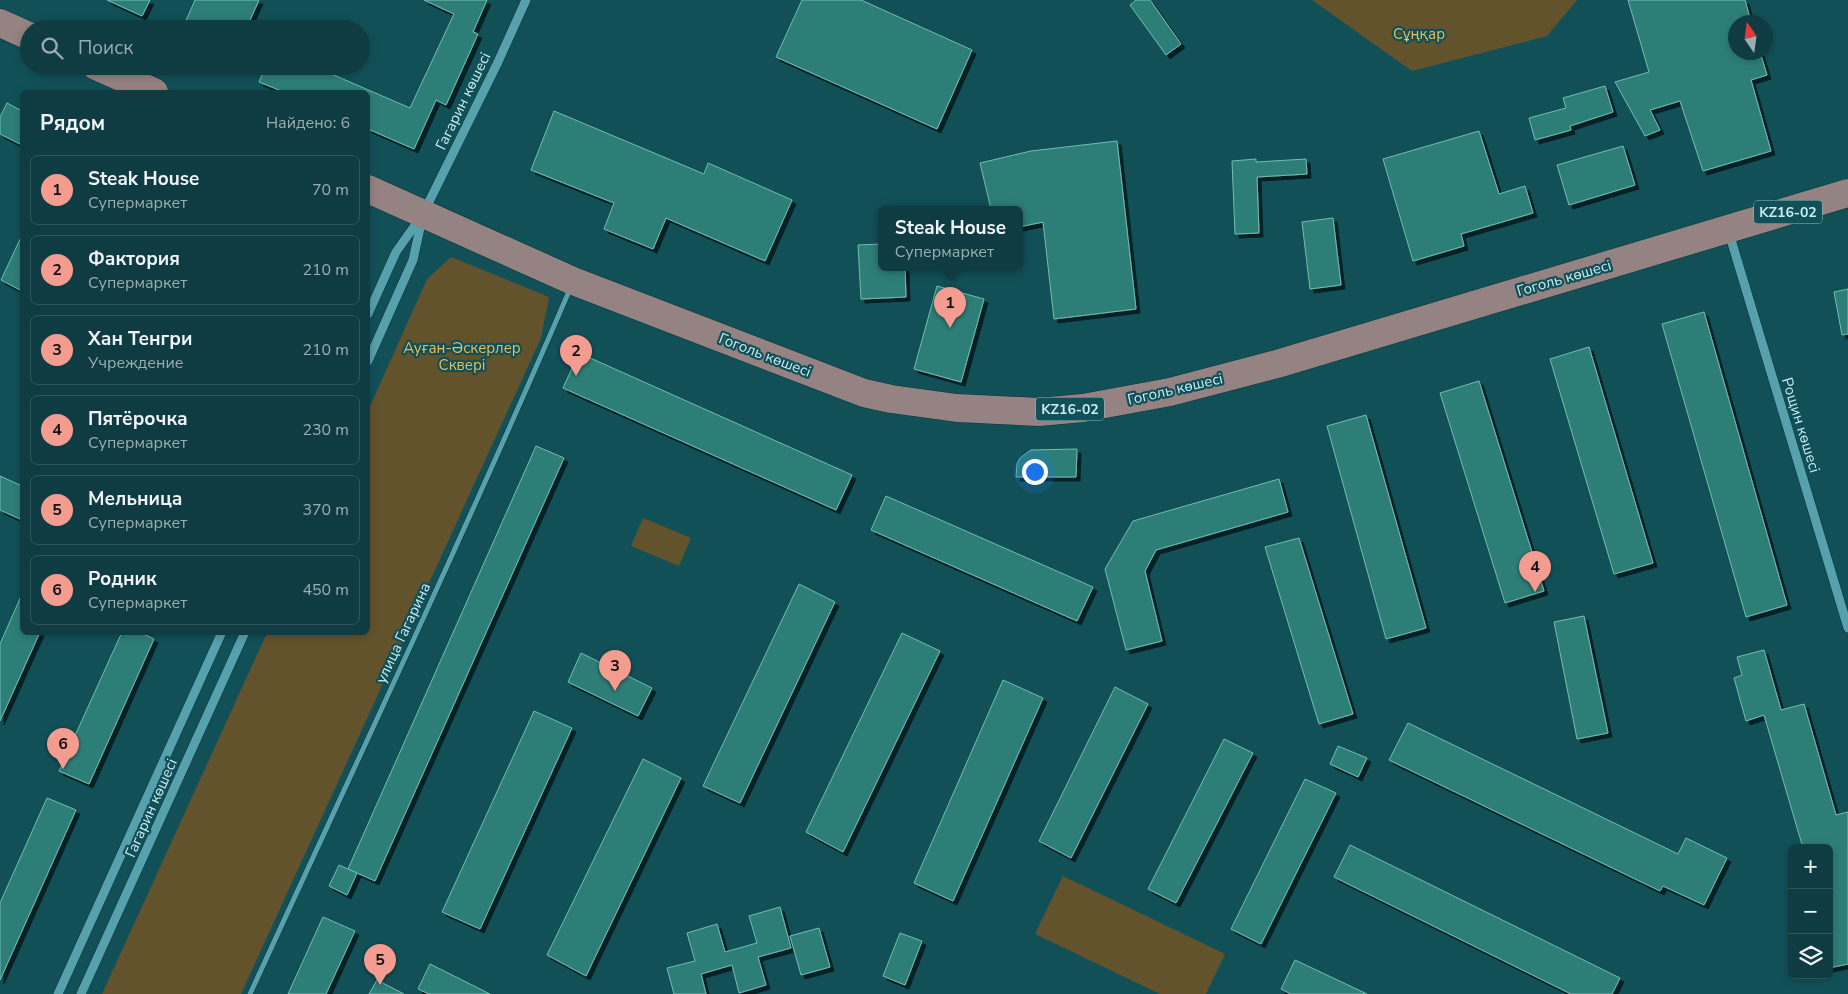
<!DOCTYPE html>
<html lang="ru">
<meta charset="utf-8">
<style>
body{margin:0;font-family:"Nunito Sans",sans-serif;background:#174349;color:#f1f3f6}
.controls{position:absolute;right:15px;bottom:15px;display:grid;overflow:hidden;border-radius:8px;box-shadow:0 2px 8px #0003}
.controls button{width:45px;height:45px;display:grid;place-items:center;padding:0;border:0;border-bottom:1px solid #2e565b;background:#0e3c42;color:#f1f3f6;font:25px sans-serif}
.compass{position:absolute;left:1728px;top:15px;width:45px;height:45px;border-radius:50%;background:#0e3c42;box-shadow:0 2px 8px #0003;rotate:347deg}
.you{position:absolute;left:1034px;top:471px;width:18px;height:18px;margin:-12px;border:4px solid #fff;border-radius:50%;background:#1a73e8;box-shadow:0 0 0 8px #1a73e833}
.badge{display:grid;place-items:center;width:32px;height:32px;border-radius:50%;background:#f59c91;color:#111;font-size:16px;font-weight:700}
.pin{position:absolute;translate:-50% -41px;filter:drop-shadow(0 1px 2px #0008)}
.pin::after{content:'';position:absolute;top:26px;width:18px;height:15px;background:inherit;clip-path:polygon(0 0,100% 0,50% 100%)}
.popup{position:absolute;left:878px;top:206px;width:145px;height:65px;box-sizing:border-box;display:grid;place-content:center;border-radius:8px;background:#0e3c42;filter:drop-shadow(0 1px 4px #0005);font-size:16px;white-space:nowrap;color:#9badb2}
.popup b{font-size:19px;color:#f1f3f6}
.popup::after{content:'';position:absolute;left:50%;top:100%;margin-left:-10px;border:10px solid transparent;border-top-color:#0e3c42}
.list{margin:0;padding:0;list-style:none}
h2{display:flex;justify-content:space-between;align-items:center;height:65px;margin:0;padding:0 20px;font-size:21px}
h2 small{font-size:16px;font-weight:400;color:#9badb2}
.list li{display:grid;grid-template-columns:32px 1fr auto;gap:15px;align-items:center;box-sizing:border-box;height:70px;margin:0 10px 10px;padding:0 10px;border:1px solid #2e565b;border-radius:8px}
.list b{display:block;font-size:19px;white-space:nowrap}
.list p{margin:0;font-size:16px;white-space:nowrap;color:#9badb2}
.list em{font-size:16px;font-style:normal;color:#9badb2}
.icon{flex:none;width:28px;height:28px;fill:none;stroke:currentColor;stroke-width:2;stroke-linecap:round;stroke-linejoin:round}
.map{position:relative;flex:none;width:1848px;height:994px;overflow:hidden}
.search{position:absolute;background:#0e3c42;box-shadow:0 2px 8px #0003;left:20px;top:20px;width:350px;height:55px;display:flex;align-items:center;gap:12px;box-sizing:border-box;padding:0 18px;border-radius:28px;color:#9badb2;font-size:19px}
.panel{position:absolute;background:#0e3c42;box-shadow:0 2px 8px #0003;left:20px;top:90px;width:350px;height:545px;border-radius:8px}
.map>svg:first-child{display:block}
.green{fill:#63532c}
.building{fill:#2d7e78;stroke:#72bdb5;filter:url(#shadow)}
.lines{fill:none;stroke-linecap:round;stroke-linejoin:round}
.minor-casing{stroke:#083339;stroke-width:6}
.tertiary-casing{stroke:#083339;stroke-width:10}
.primary-casing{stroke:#083339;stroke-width:29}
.minor{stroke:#56a1ab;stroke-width:5}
.tertiary{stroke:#56a1ab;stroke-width:9}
.primary{stroke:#948382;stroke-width:28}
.labels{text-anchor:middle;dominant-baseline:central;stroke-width:4.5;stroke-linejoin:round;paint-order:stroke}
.shield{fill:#125058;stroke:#91bdc4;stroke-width:1}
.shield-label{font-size:14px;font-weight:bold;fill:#c8ecf2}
.park-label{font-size:15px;fill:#e7be58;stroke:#125058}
.street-label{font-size:15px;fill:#c8ecf2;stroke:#125058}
</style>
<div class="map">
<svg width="1848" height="994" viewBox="0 0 1848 994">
<defs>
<filter id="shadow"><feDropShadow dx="4" dy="4" stdDeviation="0" flood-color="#0009"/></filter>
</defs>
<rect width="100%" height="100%" fill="#125058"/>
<!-- green -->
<g class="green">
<path d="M1312,0H1577L1547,36L1412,71Z"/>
<path d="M451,257L549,297L541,338L241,994H102L267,633L368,632V411L427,279Z"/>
<path d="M643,518L691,538L679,566L631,546Z"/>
<path d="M1063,876L1225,954L1206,994H1160L1035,934Z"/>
</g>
<!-- building -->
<g class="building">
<path d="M107,0H150L142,16Z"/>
<path d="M195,0H259L246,29H191L184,25Z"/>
<path d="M424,0H487L473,32L478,34L446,105L436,100L414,149L368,129V92H284L259,82L266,66H313L410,108L454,14Z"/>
<path d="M802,0H861L972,50L937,129L776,57Z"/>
<path d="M1136,0H1150L1181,44L1166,55L1130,5Z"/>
<path d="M1628,0H1745L1751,22H1736V52H1760L1767,75L1751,80L1771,151L1703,171L1680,101L1650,110L1660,130L1645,136L1615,82L1649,72Z"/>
<path d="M1605,86L1613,112L1570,126L1571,130L1535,140L1529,118L1566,108L1563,98Z"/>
<path d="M7,103L22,111V145L0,134V117Z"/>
<path d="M554,111L704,174L708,163L792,200L765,261L666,218L653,249L604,229L614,203L531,170Z"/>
<path d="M1479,131L1499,194L1525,186L1533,213L1461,234L1464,246L1413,261L1383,159Z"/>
<path d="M1117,141L1136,309L1054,319L1043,222L1019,227V209H991L980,163L1031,151Z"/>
<path d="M1623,146L1635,185L1569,205L1557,165Z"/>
<path d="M1256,159V162L1306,159L1307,174L1257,177L1259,233L1235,234L1232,161Z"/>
<path d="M1333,218L1341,285L1310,289L1302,222Z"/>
<path d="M22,235V291L1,280Z"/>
<path d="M881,244V267H905L906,297L861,299L858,245Z"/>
<path d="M937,286L984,299L961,382L914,369Z"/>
<path d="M1848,289V334L1842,335L1834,292Z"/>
<path d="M1704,312L1787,605L1746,617L1662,324Z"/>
<path d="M1589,347L1653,563L1614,574L1550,359Z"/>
<path d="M579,353L852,475L836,510L563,388Z"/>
<path d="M1479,381L1544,591L1505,603L1440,393Z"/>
<path d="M1366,415L1426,628L1386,639L1327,426Z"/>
<path d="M536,446L564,458L375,881L348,869Z"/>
<path d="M1077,449L1076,477H1016L1017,464L1020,458L1031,450Z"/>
<path d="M0,476L22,486V520L0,510Z"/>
<path d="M1279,479L1288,512L1156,550L1145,571L1162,641L1126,650L1105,569L1133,521Z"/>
<path d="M886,496L1093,587L1077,621L871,530Z"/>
<path d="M1299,538L1353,714L1319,724L1265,547Z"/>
<path d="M799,584L835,602L740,803L703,786Z"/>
<path d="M22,594V632H40L0,721V644Z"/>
<path d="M1584,616L1608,733L1577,739L1554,622Z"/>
<path d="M122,632H139L154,639L89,784L59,771Z"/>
<path d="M902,633L940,651L843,852L806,832Z"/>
<path d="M1764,650L1781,710L1804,704L1836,815L1848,812V964L1829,968V848H1803L1764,715L1746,721L1734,678L1742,675L1737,657Z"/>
<path d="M581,653L652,688L638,716L568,682Z"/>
<path d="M1003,680L1043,698L953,901L914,883Z"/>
<path d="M1115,687L1148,704L1071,858L1039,841Z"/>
<path d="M534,711L572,728L480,929L442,912Z"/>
<path d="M1408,723L1678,854L1686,838L1727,858L1704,905L1663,886L1660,891L1389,760Z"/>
<path d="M1224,739L1253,753L1176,903L1148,889Z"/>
<path d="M1338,746L1367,758L1358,777L1330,764Z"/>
<path d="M643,759L681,778L586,976L547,955Z"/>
<path d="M1305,779L1336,793L1261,944L1231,929Z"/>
<path d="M47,798L76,810L0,980V903Z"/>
<path d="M1350,845L1620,978L1612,994H1571L1334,877Z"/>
<path d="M339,865L357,873L347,895L329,886Z"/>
<path d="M780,907L791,948L758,957L766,985L739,993L732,965L701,974L706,994H674L667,968L695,961L687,933L717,924L725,952L757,943L749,916Z"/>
<path d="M323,917L355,931L326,994H288Z"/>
<path d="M819,928L830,967L801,975L790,936Z"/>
<path d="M900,933L922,941L905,985L883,976Z"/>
<path d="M1295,960L1367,994H1291L1281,989Z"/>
<path d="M430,964L490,994H429L418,989Z"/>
<path d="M377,980L404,994H369Z"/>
</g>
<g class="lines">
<!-- minor casing -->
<g class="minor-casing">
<path id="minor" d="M250,994C358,759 468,526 570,289"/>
</g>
<!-- tertiary casing -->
<g class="tertiary-casing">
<g id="tertiary">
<path d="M1729,233L1848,628"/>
<path d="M368,314L396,252L423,214L498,62L526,0"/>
<path d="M368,361L413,260L422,219"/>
<path d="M58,994L222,632"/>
<path d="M81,994L245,632"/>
</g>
</g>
<!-- primary casing -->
<g class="primary-casing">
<g id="primary">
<path d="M0,23L29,36"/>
<path d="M96,66L154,92"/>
<path d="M368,189L573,281L864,393L891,399L957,408L1039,412L1083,408L1170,392L1277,364L1848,193"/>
</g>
</g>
<!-- minor -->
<use href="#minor" class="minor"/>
<!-- tertiary -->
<use href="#tertiary" class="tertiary"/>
<!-- primary -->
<use href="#primary" class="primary"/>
</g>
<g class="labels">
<!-- shield labels -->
<g class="shield">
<rect x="1754" y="200.5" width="68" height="23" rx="4"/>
<rect x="1036" y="397.5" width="68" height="23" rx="4"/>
</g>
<g class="shield-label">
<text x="1788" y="212">KZ16-02</text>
<text x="1070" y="409">KZ16-02</text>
</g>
<!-- park labels -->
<g class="park-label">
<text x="1419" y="34">Сұңқар</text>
<text x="462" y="348">Ауған-Әскерлер<tspan x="462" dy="17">Сквері</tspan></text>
</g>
<!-- street labels -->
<g class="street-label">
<text transform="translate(463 101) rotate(-64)">Гагарин көшесі</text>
<text transform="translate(1564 278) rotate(-16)">Гоголь көшесі</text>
<text transform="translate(765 355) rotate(21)">Гоголь көшесі</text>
<text transform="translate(1175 389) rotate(-13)">Гоголь көшесі</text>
<text transform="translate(1801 425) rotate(73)">Рощин көшесі</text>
<text transform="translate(403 633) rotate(-65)">улица Гагарина</text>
<text transform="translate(151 808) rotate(-66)">Гагарин көшесі</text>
</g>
</g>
</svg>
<div class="controls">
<button>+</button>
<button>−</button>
<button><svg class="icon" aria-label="layers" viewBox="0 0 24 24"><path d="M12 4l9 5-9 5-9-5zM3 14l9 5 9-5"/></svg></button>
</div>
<svg class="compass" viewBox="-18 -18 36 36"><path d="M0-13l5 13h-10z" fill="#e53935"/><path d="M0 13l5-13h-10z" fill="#9badb2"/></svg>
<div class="you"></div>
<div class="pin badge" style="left:950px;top:328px">1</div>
<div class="popup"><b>Steak House</b>Супермаркет</div>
<div class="pin badge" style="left:576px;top:376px">2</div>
<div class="pin badge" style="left:615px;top:691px">3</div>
<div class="pin badge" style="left:1535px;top:592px">4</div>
<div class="pin badge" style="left:380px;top:985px">5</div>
<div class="pin badge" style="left:63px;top:769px">6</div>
<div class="search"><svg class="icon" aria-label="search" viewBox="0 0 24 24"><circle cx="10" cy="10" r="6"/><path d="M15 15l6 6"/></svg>Поиск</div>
<section class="panel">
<h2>Рядом<small>Найдено: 6</small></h2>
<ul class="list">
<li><span class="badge">1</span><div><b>Steak House</b><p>Супермаркет</p></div><em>70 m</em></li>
<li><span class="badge">2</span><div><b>Фактория</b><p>Супермаркет</p></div><em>210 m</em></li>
<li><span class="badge">3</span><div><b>Хан Тенгри</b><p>Учреждение</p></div><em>210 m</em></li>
<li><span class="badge">4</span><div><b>Пятёрочка</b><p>Супермаркет</p></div><em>230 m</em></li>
<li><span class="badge">5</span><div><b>Мельница</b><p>Супермаркет</p></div><em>370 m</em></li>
<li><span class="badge">6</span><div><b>Родник</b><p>Супермаркет</p></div><em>450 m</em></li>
</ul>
</section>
</div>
